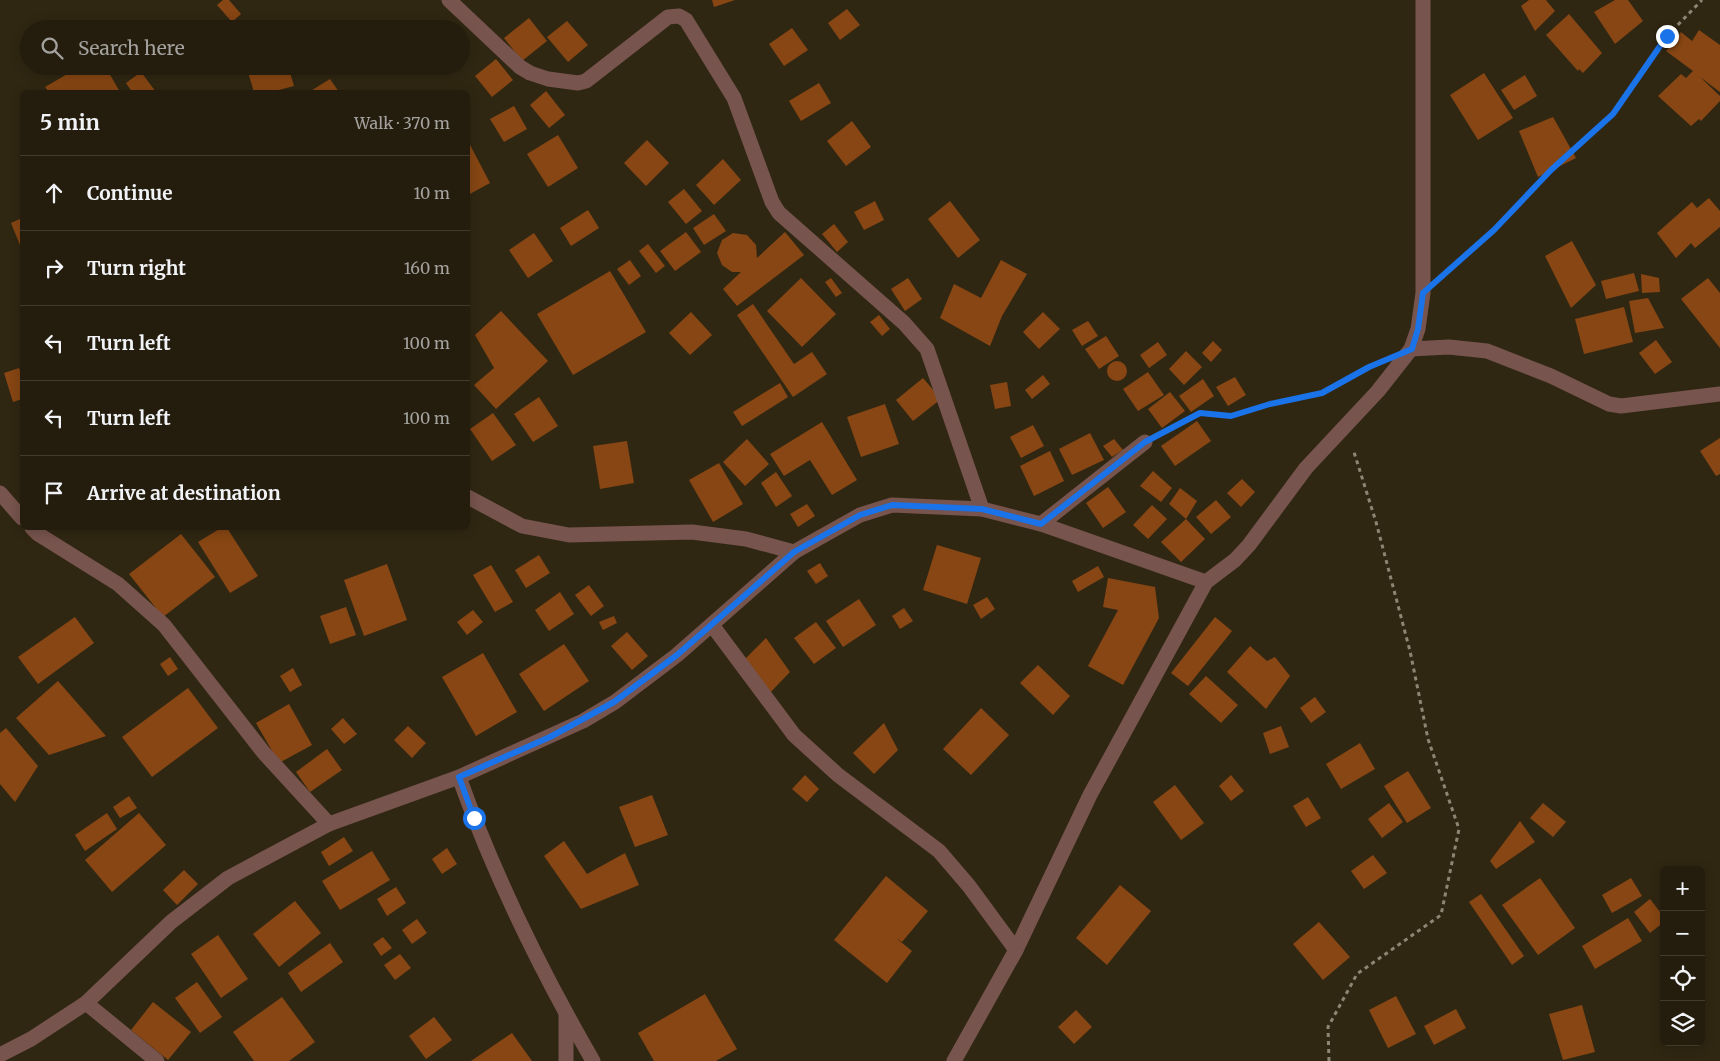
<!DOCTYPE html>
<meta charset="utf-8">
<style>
body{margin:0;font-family:Merriweather,serif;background:#2c2617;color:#f1f3f6}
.controls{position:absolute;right:15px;bottom:15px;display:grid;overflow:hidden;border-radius:8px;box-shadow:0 2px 12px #0003}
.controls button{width:45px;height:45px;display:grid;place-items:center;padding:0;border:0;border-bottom:1px solid #413b2e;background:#241d0e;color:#f1f3f6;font:25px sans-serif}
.stop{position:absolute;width:15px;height:15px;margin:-11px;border:4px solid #1a73e8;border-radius:50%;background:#fff}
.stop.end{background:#1a73e8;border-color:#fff;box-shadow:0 1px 5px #0008}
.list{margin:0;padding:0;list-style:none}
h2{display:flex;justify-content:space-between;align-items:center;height:65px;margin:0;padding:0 20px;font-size:21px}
h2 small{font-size:16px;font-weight:400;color:#a3a29e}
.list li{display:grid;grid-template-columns:32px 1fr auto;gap:15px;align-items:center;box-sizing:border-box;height:75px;padding:0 20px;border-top:1px solid #413b2e}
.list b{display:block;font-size:19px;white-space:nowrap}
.list em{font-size:16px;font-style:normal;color:#a3a29e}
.icon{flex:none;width:28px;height:28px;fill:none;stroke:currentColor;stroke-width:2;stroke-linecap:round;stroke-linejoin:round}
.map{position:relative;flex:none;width:1720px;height:1061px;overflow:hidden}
.search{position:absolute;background:#241d0e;box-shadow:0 2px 12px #0003;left:20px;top:20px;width:450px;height:55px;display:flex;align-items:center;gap:12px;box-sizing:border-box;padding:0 18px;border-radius:28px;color:#a3a29e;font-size:19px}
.panel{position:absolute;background:#241d0e;box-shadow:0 2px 12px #0003;left:20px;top:90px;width:450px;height:440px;border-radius:8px}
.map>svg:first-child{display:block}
.building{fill:#874613}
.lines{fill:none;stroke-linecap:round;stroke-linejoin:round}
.path{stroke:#8e8675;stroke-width:3;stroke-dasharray:4 4;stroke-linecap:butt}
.street{stroke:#77544e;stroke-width:15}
.route{stroke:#1a73e8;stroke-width:6}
</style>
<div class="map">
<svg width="1720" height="1061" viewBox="0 0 1720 1061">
<rect width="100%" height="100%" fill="#302712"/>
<!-- building -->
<g class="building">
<path d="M223,0H229L241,14L232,22L217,5Z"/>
<path d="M712,0H735L714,7Z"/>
<path d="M1529,0H1546L1555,11L1535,31L1521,6Z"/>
<path d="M1615,0H1628L1643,21L1615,44L1594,12Z"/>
<path d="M847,9L860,25L840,40L828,23Z"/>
<path d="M1569,14L1602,53L1583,73L1579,69L1578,71L1546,35Z"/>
<path d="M529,18L547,41L522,61L504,38Z"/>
<path d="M567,21L588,45L568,62L547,37Z"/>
<path d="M792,28L808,50L784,66L769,44Z"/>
<path d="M1699,30L1720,45V92L1700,77L1720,96V101L1701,121L1699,119L1691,126L1658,96L1681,74L1686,78L1693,71L1666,51L1681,32L1692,41Z"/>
<path d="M496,59L513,80L492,97L475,76Z"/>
<path d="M81,66H105L120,92H49L45,87Z"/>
<path d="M246,66H288L294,86L271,92H254Z"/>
<path d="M141,72L156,92H132L126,83Z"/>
<path d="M1484,73L1513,118L1478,140L1450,95Z"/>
<path d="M1525,75L1537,96L1514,110L1501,90Z"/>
<path d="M330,79L339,92H309Z"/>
<path d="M819,83L831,103L801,121L789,101Z"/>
<path d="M546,91L565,115L549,128L530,105Z"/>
<path d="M514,106L527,129L504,142L490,119Z"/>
<path d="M1553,117L1576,158L1538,177L1519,131Z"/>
<path d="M852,121L871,147L846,166L827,141Z"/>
<path d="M558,135L578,168L548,187L527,154Z"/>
<path d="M647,140L669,163L646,186L624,163Z"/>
<path d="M468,141L490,183L468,195Z"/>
<path d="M723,159L741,180L714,205L696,185Z"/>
<path d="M684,189L702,211L686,224L668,202Z"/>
<path d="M1709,198L1720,211V227L1695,248L1691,243L1676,258L1657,233L1692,202L1697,208Z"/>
<path d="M875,201L884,220L864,230L854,212Z"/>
<path d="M950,201L980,240L958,258L928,219Z"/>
<path d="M588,210L599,228L571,246L560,228Z"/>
<path d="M714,214L726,231L704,245L693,228Z"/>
<path d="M22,218V250L11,223Z"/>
<path d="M834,224L848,242L837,252L822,234Z"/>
<path d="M686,232L701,252L675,271L660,251Z"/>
<path d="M785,232L804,255L737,306L723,289L741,272H732L722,265L717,253L722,240L733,233L747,235L756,245L757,258Z"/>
<path d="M534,233L553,261L528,278L509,250Z"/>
<path d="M1572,241L1596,285L1571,308L1545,256Z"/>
<path d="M648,244L665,266L656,273L639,251Z"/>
<path d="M630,260L641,276L629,285L617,269Z"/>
<path d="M1001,260L1027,274L1002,316L990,346L940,318L954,284L981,298Z"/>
<path d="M610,271L646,332L573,375L537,314Z"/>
<path d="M1634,273L1639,291L1606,299L1601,281Z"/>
<path d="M1641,274L1659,278L1660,292L1642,293Z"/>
<path d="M801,278L836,314L802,347L767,311Z"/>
<path d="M831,278L842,293L836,297L825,282Z"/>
<path d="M908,278L922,299L905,311L891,289Z"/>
<path d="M1708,278L1720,293V348L1681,299Z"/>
<path d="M1648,298L1664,328L1635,333L1629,301Z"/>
<path d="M753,304L794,364L812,352L827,374L793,397L737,315Z"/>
<path d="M1624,307L1633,342L1584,354L1575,319Z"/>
<path d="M501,311L548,361L496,409L474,385L494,368L475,335Z"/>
<path d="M691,312L712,335L690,355L669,333Z"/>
<path d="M1043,312L1060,329L1039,349L1023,332Z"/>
<path d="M879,315L890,329L882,336L870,322Z"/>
<path d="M1088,321L1098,336L1082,346L1072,330Z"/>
<path d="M1106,336L1119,356L1099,369L1085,349Z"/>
<path d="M1656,340L1672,362L1655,374L1639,353Z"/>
<path d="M1213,341L1222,350L1211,362L1202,353Z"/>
<path d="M1158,342L1167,355L1149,368L1140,355Z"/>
<path d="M1186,351L1202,367L1184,385L1169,369Z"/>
<circle cx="1117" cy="371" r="10"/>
<path d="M19,368L22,377V399L13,402L4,373Z"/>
<path d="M1148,372L1164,395L1138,411L1123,389Z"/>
<path d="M1043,375L1050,384L1032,399L1025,390Z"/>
<path d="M1235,377L1246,395L1228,406L1216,387Z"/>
<path d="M923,378L941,399L913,421L896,400Z"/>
<path d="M1203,379L1214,396L1191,412L1179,396Z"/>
<path d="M1007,382L1011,406L995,409L990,385Z"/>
<path d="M780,383L788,397L742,426L733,412Z"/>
<path d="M1170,392L1185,411L1162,428L1148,409Z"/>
<path d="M539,397L558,426L533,442L514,414Z"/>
<path d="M885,404L899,444L861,457L847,417Z"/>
<path d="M493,413L516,445L492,461L470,429Z"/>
<path d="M1197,421L1211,441L1175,466L1161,446Z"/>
<path d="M822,422L857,480L832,495L810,460L784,476L770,454Z"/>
<path d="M1033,425L1044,446L1021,458L1010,437Z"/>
<path d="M1090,433L1104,460L1072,475L1059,449Z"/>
<path d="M1720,438V474L1716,476L1700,451Z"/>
<path d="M747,439L769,464L745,486L723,462Z"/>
<path d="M1114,439L1123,450L1112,457L1103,446Z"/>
<path d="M627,441L634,483L600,489L593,446Z"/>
<path d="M1050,451L1064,481L1034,496L1020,466Z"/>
<path d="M719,463L743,504L713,522L689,480Z"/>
<path d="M1153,471L1172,488L1161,502L1140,486Z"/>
<path d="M776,472L792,496L776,507L761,483Z"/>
<path d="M1242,479L1255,492L1241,507L1227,493Z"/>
<path d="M1108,487L1126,512L1103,528L1086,503Z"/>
<path d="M1180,488L1197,501L1186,519L1169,504Z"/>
<path d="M1216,500L1231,517L1211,534L1196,517Z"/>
<path d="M807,504L815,516L798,527L790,514Z"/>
<path d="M1152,505L1167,519L1148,539L1133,525Z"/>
<path d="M1186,519L1205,539L1181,562L1161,542Z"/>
<path d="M221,528H227L258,576L230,593L198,542Z"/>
<path d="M181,534L215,577L163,617L129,574Z"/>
<path d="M937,545L981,558L967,604L923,590Z"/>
<path d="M539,555L550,573L526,588L515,570Z"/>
<path d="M820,563L828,576L816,584L807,571Z"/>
<path d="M387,564L407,620L364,636L344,580Z"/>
<path d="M491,565L513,602L495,612L473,575Z"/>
<path d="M1098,566L1104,577L1078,592L1072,581Z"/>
<path d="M1108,578L1155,587L1159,618L1123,685L1088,666L1118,610L1103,607Z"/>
<path d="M589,585L604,606L591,616L575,595Z"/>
<path d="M560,592L574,614L549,631L535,610Z"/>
<path d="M987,597L995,609L981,619L973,605Z"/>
<path d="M859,599L876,625L843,647L826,621Z"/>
<path d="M346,607L356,635L330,644L320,616Z"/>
<path d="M904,608L913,621L900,629L892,616Z"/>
<path d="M473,610L483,622L467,635L457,622Z"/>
<path d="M614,616L617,623L603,630L599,622Z"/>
<path d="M75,617L94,643L38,684L18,657Z"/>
<path d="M1215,617L1232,631L1188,686L1171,673Z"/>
<path d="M816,622L836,648L814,664L794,638Z"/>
<path d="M627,632L648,656L632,670L611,646Z"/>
<path d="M766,638L790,672L766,697L741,663Z"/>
<path d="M564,644L589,681L544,711L519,674Z"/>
<path d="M1250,646L1267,661L1275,657L1290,676L1266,709L1227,672Z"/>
<path d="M483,653L517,712L476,736L442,677Z"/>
<path d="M170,657L178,669L168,676L160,664Z"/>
<path d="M1038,665L1070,696L1053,715L1020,683Z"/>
<path d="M293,668L302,685L290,692L280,676Z"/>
<path d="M1206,676L1238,705L1221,723L1189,694Z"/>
<path d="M58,681L106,736L49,755L16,718Z"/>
<path d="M188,688L218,728L152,777L122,737Z"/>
<path d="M1315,697L1326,712L1311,723L1300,708Z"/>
<path d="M289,704L312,745L279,763L256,723Z"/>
<path d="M981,708L1009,735L971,775L943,749Z"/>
<path d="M343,718L357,734L344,744L331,729Z"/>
<path d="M884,723L898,750L874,774L853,753Z"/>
<path d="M408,726L426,743L412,758L394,740Z"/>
<path d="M1281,726L1289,747L1270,754L1263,733Z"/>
<path d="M6,728L38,766L15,802L0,784V733Z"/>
<path d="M1360,743L1375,769L1341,789L1326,764Z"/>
<path d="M327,749L342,770L310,792L296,772Z"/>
<path d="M1408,771L1431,808L1407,823L1384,786Z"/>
<path d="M805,775L819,789L807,802L792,789Z"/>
<path d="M1231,775L1244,791L1231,801L1219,786Z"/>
<path d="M1175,785L1204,823L1181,840L1153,802Z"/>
<path d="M652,795L668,835L635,847L619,807Z"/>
<path d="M129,796L137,808L120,818L113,807Z"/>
<path d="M1308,797L1321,818L1306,827L1293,806Z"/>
<path d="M1389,803L1403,822L1382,838L1368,819Z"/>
<path d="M1543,803L1566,822L1553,837L1530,818Z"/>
<path d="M107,813L117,829L85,851L75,835Z"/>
<path d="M139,813L166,845L112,892L85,860Z"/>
<path d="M1520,821L1535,842L1496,869L1490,861Z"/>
<path d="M344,837L353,851L329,866L321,852Z"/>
<path d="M564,841L587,874L625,853L639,885L581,909L544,856Z"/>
<path d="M447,848L457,864L442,874L432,859Z"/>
<path d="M372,851L390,880L340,910L322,881Z"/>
<path d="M1373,855L1387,873L1364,889L1351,871Z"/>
<path d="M184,870L198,884L177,905L163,890Z"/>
<path d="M886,876L928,911L902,942L896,938L912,951L887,983L834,940Z"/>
<path d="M1540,878L1575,928L1538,955L1502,905Z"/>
<path d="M1631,878L1642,896L1612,913L1602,895Z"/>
<path d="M1120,885L1151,911L1107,965L1076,938Z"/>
<path d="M396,887L406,903L387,916L377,899Z"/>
<path d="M1481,894L1524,956L1512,965L1469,902Z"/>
<path d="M1650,899L1664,917V922L1650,933L1634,912Z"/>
<path d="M295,901L321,933L279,967L253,934Z"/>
<path d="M1628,918L1642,941L1595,969L1582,946Z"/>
<path d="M417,919L427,933L412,944L402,930Z"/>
<path d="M1319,922L1350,957L1323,980L1293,944Z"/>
<path d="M218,935L248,979L221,998L191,954Z"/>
<path d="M383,937L392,948L381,956L373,944Z"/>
<path d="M330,943L343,962L301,992L288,973Z"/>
<path d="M400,954L411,968L395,980L384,965Z"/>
<path d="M197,982L222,1017L200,1033L175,998Z"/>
<path d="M705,994L737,1049L716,1061H654L638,1033Z"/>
<path d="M1396,996L1416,1034L1388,1048L1369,1010Z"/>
<path d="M282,997L315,1042L289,1061H254L233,1032Z"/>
<path d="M153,1002L191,1032L168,1060L131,1030Z"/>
<path d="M1582,1005L1595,1052L1563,1060L1549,1014Z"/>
<path d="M1456,1009L1466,1028L1434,1045L1424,1026Z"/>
<path d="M1076,1010L1092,1027L1074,1044L1058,1027Z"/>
<path d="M434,1017L452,1040L426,1059L409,1036Z"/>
<path d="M512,1033L532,1061H471Z"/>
</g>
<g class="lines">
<!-- path -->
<g class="path">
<path d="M1444,275L1494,230L1551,170L1613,114L1667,36L1702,0"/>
<path d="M1163,433L1200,413L1231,416L1270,404L1322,393L1368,368"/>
<path d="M1329,1061L1328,1027L1357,974L1441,915L1459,829L1428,739L1410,651L1376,522L1353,449"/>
</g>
<!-- street -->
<g class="street">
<path d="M449,0L520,67L530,73L548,79L578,83L586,81L668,17L679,16L686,20L734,98L772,202L779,213L904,323L927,349L982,509"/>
<path d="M1411,349L1449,347L1487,351L1551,376L1609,404L1621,406L1720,394"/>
<path d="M0,493L22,518"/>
<path d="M468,497L522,526L569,535L692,532L746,539L794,552"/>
<path d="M1041,524L1145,442"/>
<path d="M32,528L38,534L118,584L164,625L264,753L329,824"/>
<path d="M712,625L794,735L838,775L939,851L969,886L1016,950"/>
<path d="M459,777C494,875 541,971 593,1061"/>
<path d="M86,1003L157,1061"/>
<path d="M0,1055L31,1039L86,1003L171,922L228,878L329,824L459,777L583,721L615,702L677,655L794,552L860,515L892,505L982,509L1041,524L1206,582"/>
<path d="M566,1061V1015"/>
<path d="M954,1061L1016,950L1090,795L1206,582L1235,560L1249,545L1306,468L1378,391L1411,349L1418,329L1423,293V0"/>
</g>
</g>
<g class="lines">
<!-- route -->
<path class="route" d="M474,818L459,777L550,737L614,702L677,655L794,552L860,515L892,505L982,509L1041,524L1145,442L1200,413L1231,416L1270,404L1322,393L1369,367L1412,349L1418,329L1423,293L1494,230L1551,170L1613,114L1667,36"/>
</g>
</svg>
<div class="controls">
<button>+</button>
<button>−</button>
<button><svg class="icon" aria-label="locate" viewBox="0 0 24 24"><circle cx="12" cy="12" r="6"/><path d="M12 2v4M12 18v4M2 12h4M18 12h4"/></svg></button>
<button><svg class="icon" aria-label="layers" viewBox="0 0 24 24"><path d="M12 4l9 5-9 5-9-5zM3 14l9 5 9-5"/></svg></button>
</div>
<div class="stop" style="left:474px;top:818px"></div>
<div class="stop end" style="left:1667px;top:36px"></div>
<div class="search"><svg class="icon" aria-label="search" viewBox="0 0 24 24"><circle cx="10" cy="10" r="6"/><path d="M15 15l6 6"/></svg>Search here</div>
<section class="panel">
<h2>5 min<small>Walk · 370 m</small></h2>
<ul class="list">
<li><svg class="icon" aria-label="ahead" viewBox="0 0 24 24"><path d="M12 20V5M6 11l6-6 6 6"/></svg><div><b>Continue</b></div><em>10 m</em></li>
<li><svg class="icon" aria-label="right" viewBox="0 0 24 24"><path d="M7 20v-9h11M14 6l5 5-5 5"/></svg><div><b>Turn right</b></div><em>160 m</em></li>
<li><svg class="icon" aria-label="left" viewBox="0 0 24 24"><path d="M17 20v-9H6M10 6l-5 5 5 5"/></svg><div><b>Turn left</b></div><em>100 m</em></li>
<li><svg class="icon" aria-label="left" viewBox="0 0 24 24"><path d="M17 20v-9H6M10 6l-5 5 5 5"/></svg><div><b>Turn left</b></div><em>100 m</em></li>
<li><svg class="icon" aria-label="arrive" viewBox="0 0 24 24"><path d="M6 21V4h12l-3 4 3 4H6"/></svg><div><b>Arrive at destination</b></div></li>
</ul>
</section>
</div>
